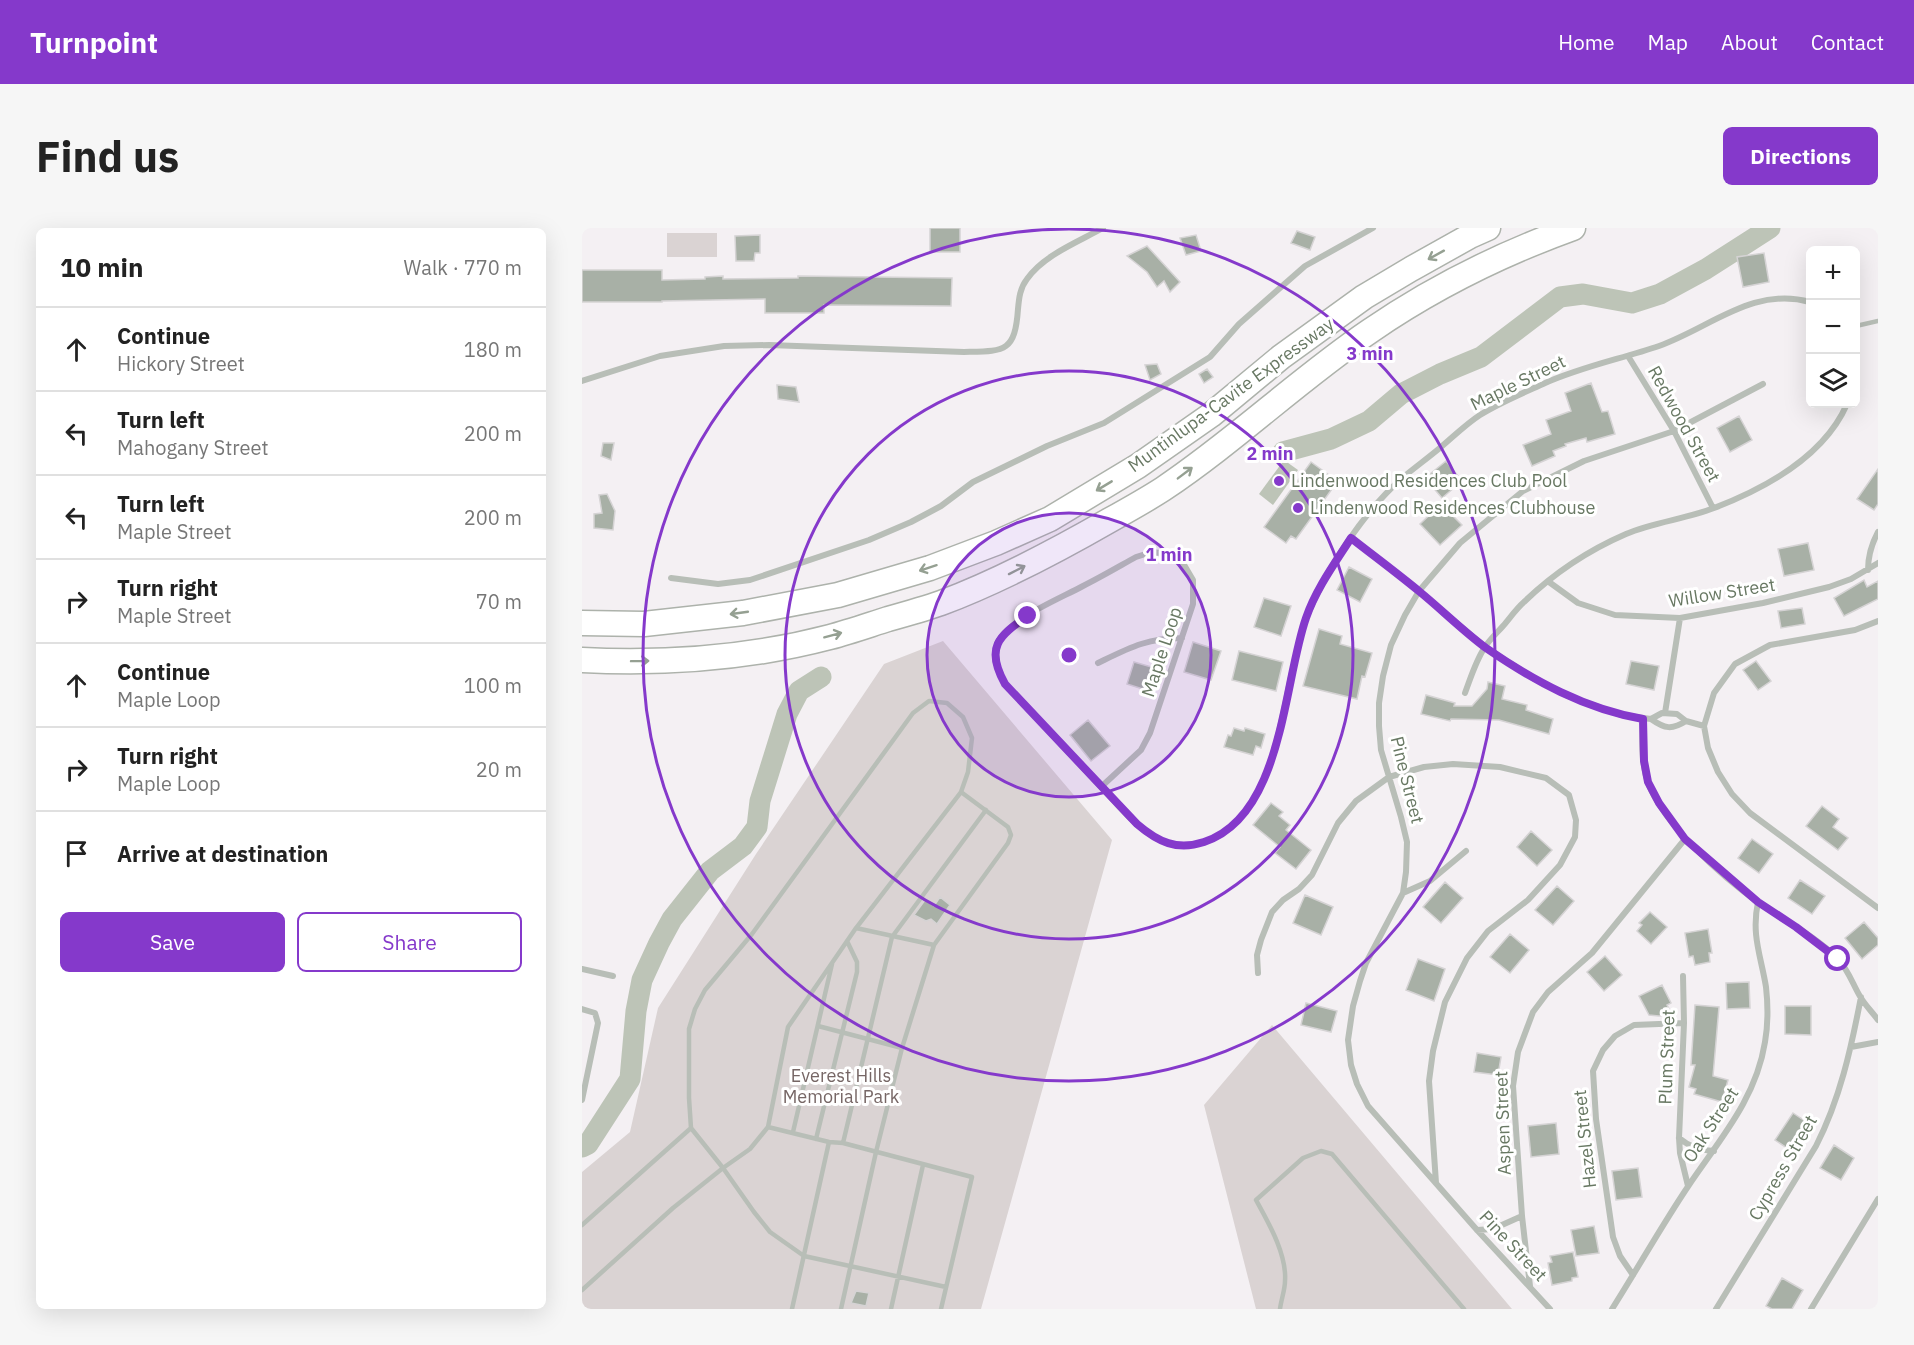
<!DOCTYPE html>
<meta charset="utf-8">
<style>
body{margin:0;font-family:"IBM Plex Sans",sans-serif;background:#f6f6f6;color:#222}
.controls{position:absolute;right:18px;top:18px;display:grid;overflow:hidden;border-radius:9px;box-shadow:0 6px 24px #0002}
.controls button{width:54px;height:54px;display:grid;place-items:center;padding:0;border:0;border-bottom:2px solid #e0e0e0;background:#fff;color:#222;font:30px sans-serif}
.stop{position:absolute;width:18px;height:18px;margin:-14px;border:4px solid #8539cb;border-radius:50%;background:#fff}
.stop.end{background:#8539cb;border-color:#fff;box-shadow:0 2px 6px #0008}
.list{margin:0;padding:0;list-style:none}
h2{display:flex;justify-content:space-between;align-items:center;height:78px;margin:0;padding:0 24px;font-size:26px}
h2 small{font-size:20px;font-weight:400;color:#767676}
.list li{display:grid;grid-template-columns:39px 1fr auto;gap:18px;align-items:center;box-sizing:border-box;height:84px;padding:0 24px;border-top:2px solid #e0e0e0}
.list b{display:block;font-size:22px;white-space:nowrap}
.list p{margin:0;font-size:20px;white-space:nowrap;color:#767676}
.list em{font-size:20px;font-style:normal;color:#767676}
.actions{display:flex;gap:12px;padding:18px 24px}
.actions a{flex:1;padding:14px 0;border:2px solid #8539cb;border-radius:9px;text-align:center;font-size:21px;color:#8539cb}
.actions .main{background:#8539cb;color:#fff}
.icon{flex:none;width:33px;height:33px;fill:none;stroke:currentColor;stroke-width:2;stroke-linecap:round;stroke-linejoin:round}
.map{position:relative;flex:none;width:1296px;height:1081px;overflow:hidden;border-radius:9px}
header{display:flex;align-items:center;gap:36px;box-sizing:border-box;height:84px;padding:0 30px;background:#8539cb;color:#fff}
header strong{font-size:28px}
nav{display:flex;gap:33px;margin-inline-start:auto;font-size:21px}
.intro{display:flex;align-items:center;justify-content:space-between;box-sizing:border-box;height:144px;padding:0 36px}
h1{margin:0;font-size:42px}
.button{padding:15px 27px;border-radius:9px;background:#8539cb;color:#fff;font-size:21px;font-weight:700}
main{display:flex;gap:36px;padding:0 36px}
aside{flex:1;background:#fff;border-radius:9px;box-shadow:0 6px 24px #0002}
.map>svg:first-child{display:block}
.green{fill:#dad3d3}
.water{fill:#bdc4b7}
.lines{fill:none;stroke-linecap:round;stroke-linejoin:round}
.river{stroke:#bdc4b7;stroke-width:21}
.building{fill:#a8b0a6;stroke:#d5d3d4;stroke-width:1.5}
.highway-casing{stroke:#adb2ab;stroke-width:27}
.lane{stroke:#b8beb7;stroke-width:4.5}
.street{stroke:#b8beb7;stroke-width:6}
.highway{stroke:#fff;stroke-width:24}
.oneway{stroke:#95a092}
.route{stroke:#8539cb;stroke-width:8}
.ring{fill:none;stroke:#8539cb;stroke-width:3}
.poi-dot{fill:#8539cb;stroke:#fff;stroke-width:2}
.labels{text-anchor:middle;stroke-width:6;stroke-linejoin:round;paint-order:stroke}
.street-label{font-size:18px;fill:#687863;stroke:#fff}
.poi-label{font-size:18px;fill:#687863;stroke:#fff;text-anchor:start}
.park-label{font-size:18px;fill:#766665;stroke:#fff}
.centre{fill:#8539cb;stroke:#fff;stroke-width:3}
.ring-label{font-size:18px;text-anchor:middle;font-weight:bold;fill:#8539cb;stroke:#fff;stroke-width:6;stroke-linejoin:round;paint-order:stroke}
</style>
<header>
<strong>Turnpoint</strong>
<nav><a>Home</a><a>Map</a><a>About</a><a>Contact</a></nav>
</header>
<div class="intro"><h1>Find us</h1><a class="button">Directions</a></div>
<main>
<aside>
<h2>10 min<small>Walk · 770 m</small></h2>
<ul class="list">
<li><svg class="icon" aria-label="ahead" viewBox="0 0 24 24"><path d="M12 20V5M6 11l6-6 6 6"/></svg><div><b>Continue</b><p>Hickory Street</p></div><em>180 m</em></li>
<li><svg class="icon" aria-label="left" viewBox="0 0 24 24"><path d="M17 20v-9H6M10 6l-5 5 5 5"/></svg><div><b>Turn left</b><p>Mahogany Street</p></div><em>200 m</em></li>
<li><svg class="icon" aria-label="left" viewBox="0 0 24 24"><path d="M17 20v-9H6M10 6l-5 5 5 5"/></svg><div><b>Turn left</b><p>Maple Street</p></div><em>200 m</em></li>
<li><svg class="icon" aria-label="right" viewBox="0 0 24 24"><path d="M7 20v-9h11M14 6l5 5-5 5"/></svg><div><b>Turn right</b><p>Maple Street</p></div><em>70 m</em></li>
<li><svg class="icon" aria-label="ahead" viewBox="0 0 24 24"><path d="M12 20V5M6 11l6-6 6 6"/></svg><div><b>Continue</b><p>Maple Loop</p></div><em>100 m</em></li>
<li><svg class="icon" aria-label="right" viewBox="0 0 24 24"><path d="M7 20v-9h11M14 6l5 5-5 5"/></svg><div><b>Turn right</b><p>Maple Loop</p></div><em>20 m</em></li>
<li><svg class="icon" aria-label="arrive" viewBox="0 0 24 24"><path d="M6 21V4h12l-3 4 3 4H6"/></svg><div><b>Arrive at destination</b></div></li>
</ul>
<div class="actions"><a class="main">Save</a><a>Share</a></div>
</aside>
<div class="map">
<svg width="1296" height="1081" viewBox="0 0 1296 1081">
<rect width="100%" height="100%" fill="#f4f0f3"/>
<path class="green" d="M85 5H135V29H85Z
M361 413 530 612 399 1081H0V944L48 904 76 780 174 626 302 436Z
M690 797 930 1081H674L622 877Z"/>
<path class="water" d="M702 232 716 242 691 277 677 266Z"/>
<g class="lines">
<path class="river" d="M701 224 749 211 787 193 819 166 858 146 899 129 978 69 1001 66 1050 75 1078 66 1124 41 1188 0
M0 919 6 916 48 851 54 783 60 752 77 715 90 691 128 643 161 618 175 599 178 573 205 486 217 463 239 449"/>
</g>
<path class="building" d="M348 0H378V24H348Z
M715 3 733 9 728 22 709 15Z
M178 7V25H173L172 33H154L153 8Z
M614 7 619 23 604 27 598 10Z
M565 18 598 54 588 64 582 53 575 59 565 44 545 28Z
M1182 25 1187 54 1161 59 1155 29Z
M0 42H80V52L123 51V49L141 48V51L216 50V48L370 50 369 78 242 77V85H183V71L80 73V74H0Z
M575 136 579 146 568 152 563 137Z
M625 141 631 149 622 155 617 146Z
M1009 155 1020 184 1026 183 1033 206 1005 214 1004 210 983 216 984 218 971 223 973 228 950 238 941 217 969 206 964 192 989 183 983 165Z
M195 157 214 159 217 174 196 171Z
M1157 188 1170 212 1148 224 1135 200Z
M21 215H32L29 232 19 228Z
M864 233 880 253 860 270 843 250Z
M729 234 751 250 745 258 750 261 714 311 709 308 704 315 682 299Z
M1296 241V276L1292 282 1275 271Z
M25 266 33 283 31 302 12 300V286L20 285 17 267Z
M859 276 880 297 858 317 838 296Z
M1226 315 1232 342 1202 348 1196 321Z
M767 339 790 351 778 374 755 362Z
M1282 352 1285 359 1296 353V371L1262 388 1252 370Z
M682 370 709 378 699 408 672 399Z
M1220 380 1223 396 1199 400 1196 383Z
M737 401 760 408 758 416 790 425 783 449 780 448 775 471 721 458Z
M611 414 639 423 629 452 602 444Z
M657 423 701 434 694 463 650 452Z
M1049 433 1077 438 1072 462 1044 456Z
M1174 433 1189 453 1176 462 1161 442Z
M552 434 573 440 567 463 545 456Z
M906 454 923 458 920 471 945 477 944 482 971 491 967 506 917 492 869 491 868 493 839 486 844 467 873 475 872 478H890L905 461Z
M506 492 528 518 509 533 488 507Z
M652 500 662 503 663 500 683 506 679 520 674 518 671 527 642 519 646 507 649 508Z
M689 575 701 584 697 588 708 597 704 602 729 622 714 641 693 625 698 619 671 597Z
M1240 578 1257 591 1251 599 1266 610 1256 622 1224 598Z
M949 603 970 622 955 638 935 619Z
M1170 611 1191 626 1177 645 1156 630Z
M1218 652 1243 668 1230 686 1206 670Z
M863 654 881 670 859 695 841 679Z
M975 658 992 673 971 697 953 682Z
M723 667 751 679 739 707 711 695Z
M358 669 368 677 355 696 349 691 344 693 332 687 343 672 352 678Z
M1068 684 1085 699 1069 716 1055 703 1060 697 1057 695Z
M1282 694 1296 710V717L1280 731 1263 710Z
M1126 701 1130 725H1127L1128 734 1113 737 1111 728 1107 729 1103 705Z
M928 706 947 722 928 745 908 729Z
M1023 728 1040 747 1022 763 1005 744Z
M836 731 863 741 852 773 824 762Z
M1167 754 1168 780 1145 781 1144 755Z
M1080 757 1089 775 1085 777 1090 786 1077 788 1067 787 1057 768Z
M724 775 755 783 749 804 719 797Z
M1113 777 1137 779 1131 848 1146 852 1140 874 1112 866 1114 861 1107 859 1113 837H1109Z
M1203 778H1229V807L1203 806Z
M895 825 919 829 916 847 892 844Z
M1211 885 1229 897 1211 924 1193 912Z
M974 895 977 926 949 929 946 898Z
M1252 917 1272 930 1259 952 1238 940Z
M1056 940 1060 969 1034 972 1030 943Z
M1012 998 1017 1025 994 1028 989 1002Z
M991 1024 996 1049 990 1050V1053L970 1057 966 1035 970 1034 968 1028Z
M1200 1050 1221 1062 1210 1081H1190L1184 1078Z
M274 1063 287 1065 284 1078 269 1075Z"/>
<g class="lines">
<g class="highway-casing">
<path id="highway" d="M0 395 62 396 161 385 256 367 348 340 414 315 468 291 556 238 629 187 699 129 782 69 829 41 888 8 906 0
M0 432C82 436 168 430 248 409 267 404 287 397 306 391 324 386 342 381 359 375 418 353 474 323 528 292 546 282 564 272 581 261 653 213 717 151 788 103 852 59 919 26 991 0"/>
</g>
<path class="lane" d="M1274 98 1296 93
M274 700 352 717
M236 798 320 820
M186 899 247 914 261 915 390 949 359 1081
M211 904 250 736
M234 911 275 744V734L265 713
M261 915 310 709 404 582
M0 997 109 900
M0 1062 91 980 141 940 168 921 186 899 206 799 274 700 379 564 386 544 390 510 381 489 365 475 347 473 331 485 170 706 123 762 113 781 107 801V870L109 900 141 940 172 984 188 1004 222 1028 364 1059
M210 1081 247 914
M259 1081 294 924 320 820 352 717 426 615 429 607 426 599 379 564
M309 1081 341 937
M698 1081C699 1072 703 1062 703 1053 705 1026 686 994 674 972L721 930 739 923 750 926 882 1081"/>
<path class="street" d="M1046 128 1092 203 1131 280
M0 153 78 128 142 118 187 117 382 124C422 123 433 125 436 81 437 70 438 60 445 51 462 27 496 14 521 0
M769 310 837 363 903 419 951 450 986 468 1039 487 1069 491 1080 485 1095 486 1104 493 1122 498
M570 324 586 326 601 335 611 352V376L568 505 559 522 519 559 423 456C415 442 409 427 417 412 430 390 479 370 501 358 519 349 536 339 554 329Z
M1286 342C1286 328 1289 317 1296 304
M89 350 136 356 168 352 287 312 329 294 359 278 391 254 465 218 522 195 628 129 657 96 723 38 791 0
M967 354 996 375 1033 387 1098 390 1181 375 1247 359 1269 351 1296 335
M1296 393 1273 402 1188 417 1153 436 1132 465 1122 498 1126 520 1136 544 1150 566 1168 585 1296 680
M516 435C547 420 565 410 600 410
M883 465C889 449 894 432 903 419 908 411 915 405 921 398 928 390 934 381 942 374 971 346 1007 322 1044 306 1072 294 1104 291 1132 280 1184 260 1242 229 1265 176
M1083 485 1098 390
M1061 491C1060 511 1059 535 1066 555 1083 598 1139 648 1177 675 1203 693 1233 708 1256 731 1267 743 1271 757 1279 770 1284 778 1291 785 1296 792
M1069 491C1083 501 1090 502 1104 493
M519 559C548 589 575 630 623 614 632 611 642 605 649 599 694 559 698 491 712 436 716 420 719 403 725 388 745 340 781 285 819 251 832 240 846 230 859 219 871 209 884 196 898 187 917 175 941 165 961 156 998 139 1039 131 1077 118 1128 100 1171 58 1228 74
M821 665 848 653 884 623
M0 741 31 748
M676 745 675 727 679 712 690 684 701 672 717 661 730 647 756 595 774 573 807 549 842 539 871 536 918 539 964 550 987 567 994 592 993 609 978 637 946 672 906 703 885 730 863 774 851 823 847 853 854 955
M1101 748 1102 795 1097 910 1098 925 1106 958
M0 781 13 785 16 795 0 872
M1269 819 1296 814
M1097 910C1108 919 1117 922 1132 923
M895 1002 911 1001 940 988
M1051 1047 1038 1028 1031 1009 1014 891 1011 843 1021 822 1033 808 1052 797 1102 795
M948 1058 940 988 931 858 936 824 951 784 966 764 1010 725 1103 611
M968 1081 895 1002 786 878 775 856 769 837 766 812 771 778 778 753 784 735 821 665 824 644 825 614 819 589 799 522 797 498V475L801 448 809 417 823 387 837 363 878 315 941 263 1002 233 1092 203 1181 156
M1030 1081C1056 1040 1080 997 1107 957 1138 911 1174 871 1183 814 1186 797 1186 777 1184 759 1179 728 1169 707 1176 674
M1134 1081 1234 918C1258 871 1269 821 1279 769
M1229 1081 1296 971"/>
<use href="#highway" class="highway"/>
</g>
<defs><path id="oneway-shaft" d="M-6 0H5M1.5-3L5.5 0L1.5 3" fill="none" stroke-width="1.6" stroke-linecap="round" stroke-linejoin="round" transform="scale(1.5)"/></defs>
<g class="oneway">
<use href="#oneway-shaft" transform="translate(854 27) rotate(151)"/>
<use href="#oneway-shaft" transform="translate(603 245) rotate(-37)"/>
<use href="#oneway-shaft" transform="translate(522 258) rotate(149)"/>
<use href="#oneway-shaft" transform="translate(346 340) rotate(162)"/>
<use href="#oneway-shaft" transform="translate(435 342) rotate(-27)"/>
<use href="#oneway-shaft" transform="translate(157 385) rotate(172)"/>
<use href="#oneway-shaft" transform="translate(251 407) rotate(-15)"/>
<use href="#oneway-shaft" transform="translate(58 433) rotate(-1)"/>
</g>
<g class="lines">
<path class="route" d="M446 388C416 408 403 420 423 456L555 596C576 614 595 623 622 614 701 588 701 456 724 390 734 361 753 335 769 310 792 328 815 345 838 364 860 382 881 403 904 420 952 453 1003 481 1061 491L1062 533 1066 554 1077 575 1103 611 1176 674 1214 699 1256 731"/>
</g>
<circle cx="487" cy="427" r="142" fill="#8539cb" fill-opacity=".12"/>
<g class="ring">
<circle cx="487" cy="427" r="142"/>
<circle cx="487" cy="427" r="284"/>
<circle cx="487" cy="427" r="426"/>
</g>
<g class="poi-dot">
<circle cx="697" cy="253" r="6"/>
<circle cx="716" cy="280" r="6"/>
</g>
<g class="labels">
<g class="street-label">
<text transform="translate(936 155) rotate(-26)" y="6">Maple Street</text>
<text transform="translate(649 167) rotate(-36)" y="6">Muntinlupa-Cavite Expressway</text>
<text transform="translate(1102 196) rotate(61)" y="6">Redwood Street</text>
<text transform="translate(1140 365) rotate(-9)" y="6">Willow Street</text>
<text transform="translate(580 424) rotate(-72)" y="6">Maple Loop</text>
<text transform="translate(825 552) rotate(76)" y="6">Pine Street</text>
<text transform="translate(1085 829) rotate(-88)" y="6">Plum Street</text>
<text transform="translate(921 895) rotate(-92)" y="6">Aspen Street</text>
<text transform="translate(1129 897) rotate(-57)" y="6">Oak Street</text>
<text transform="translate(1003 911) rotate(-96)" y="6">Hazel Street</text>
<text transform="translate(1201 940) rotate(-60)" y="6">Cypress Street</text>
<text transform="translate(931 1018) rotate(47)" y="6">Pine Street</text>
</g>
<g class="poi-label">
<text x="709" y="259">Lindenwood Residences Club Pool</text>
<text x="728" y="286">Lindenwood Residences Clubhouse</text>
</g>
<g class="park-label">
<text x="259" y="854">Everest Hills<tspan x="259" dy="21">Memorial Park</tspan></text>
</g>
</g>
<circle cx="487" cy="427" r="9" class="centre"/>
<g class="ring-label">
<text x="788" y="132">3 min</text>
<text x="688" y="232">2 min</text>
<text x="587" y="333">1 min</text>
</g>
</svg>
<div class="controls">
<button>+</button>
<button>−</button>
<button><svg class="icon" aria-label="layers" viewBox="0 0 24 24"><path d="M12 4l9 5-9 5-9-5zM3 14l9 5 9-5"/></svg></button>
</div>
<div class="stop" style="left:1256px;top:731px"></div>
<div class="stop end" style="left:446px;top:388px"></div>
</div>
</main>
